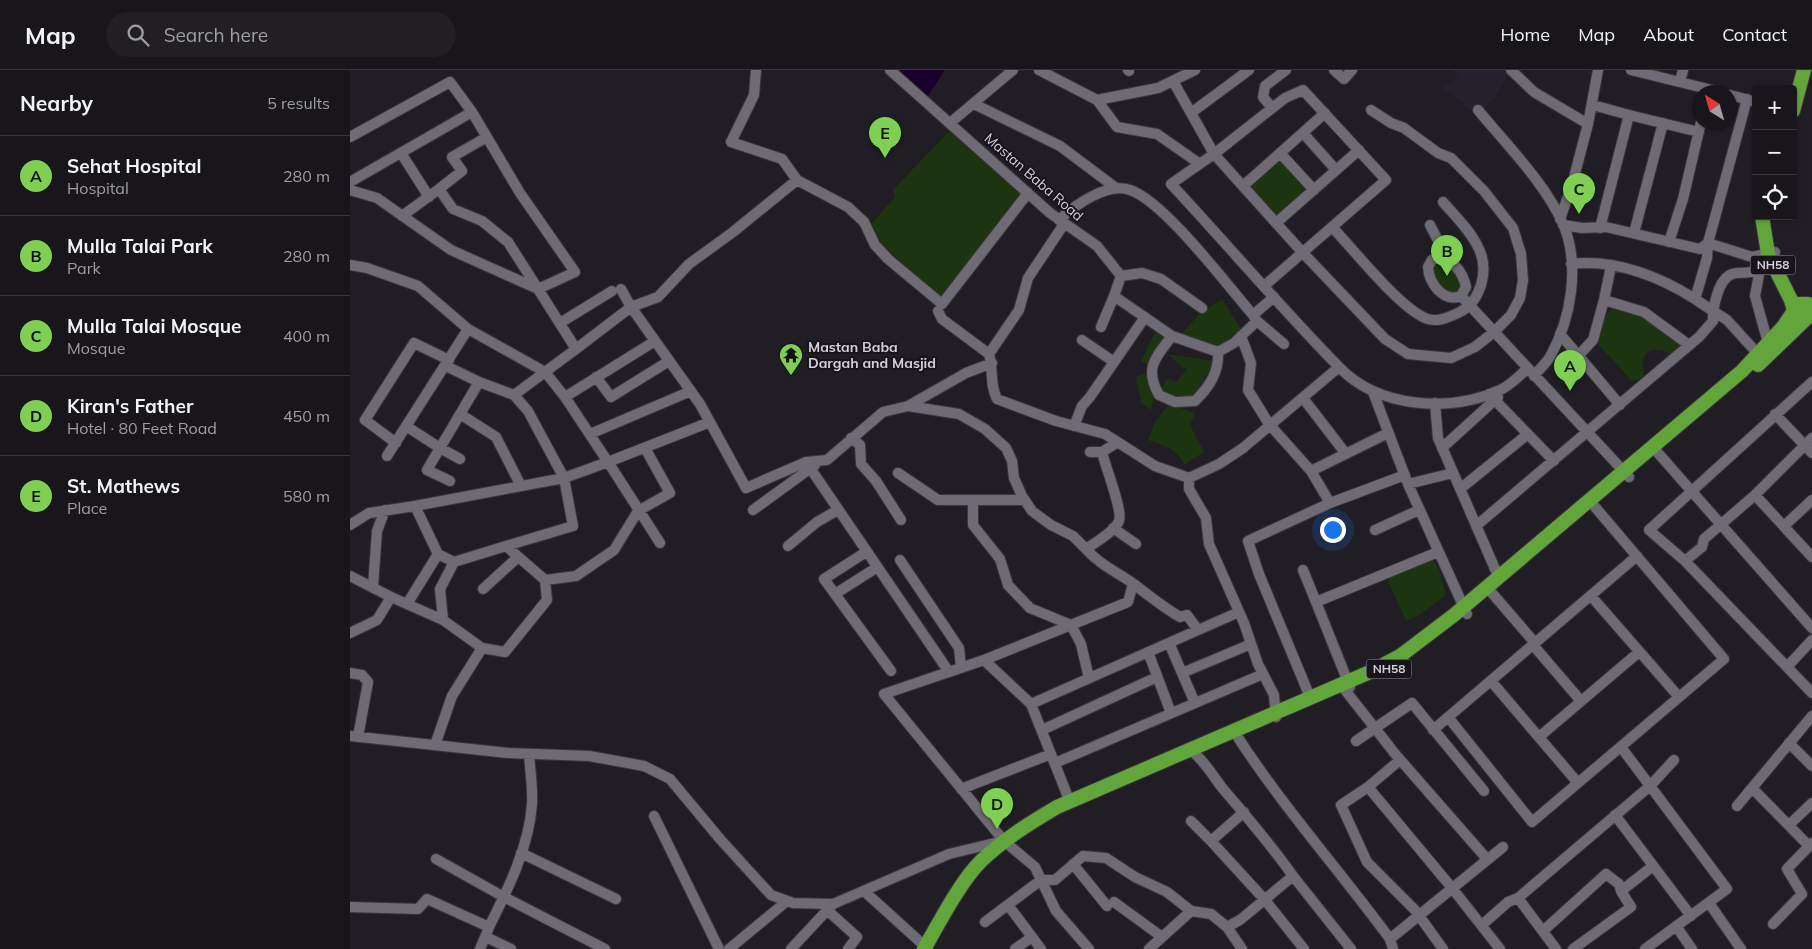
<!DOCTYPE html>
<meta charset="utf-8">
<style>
body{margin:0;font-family:Mulish,sans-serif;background:#211f24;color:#f1f3f6}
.controls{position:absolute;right:15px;top:15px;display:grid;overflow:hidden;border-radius:5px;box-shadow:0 1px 4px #0004}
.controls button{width:45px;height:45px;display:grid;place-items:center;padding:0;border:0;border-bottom:1px solid #36353a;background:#18161b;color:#f1f3f6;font:25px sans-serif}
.compass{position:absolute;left:1342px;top:15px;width:45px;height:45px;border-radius:50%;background:#18161b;box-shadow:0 1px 4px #0004;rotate:323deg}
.you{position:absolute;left:982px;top:459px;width:18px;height:18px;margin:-12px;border:4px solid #fff;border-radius:50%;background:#1a73e8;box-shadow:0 0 0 8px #1a73e833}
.badge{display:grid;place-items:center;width:32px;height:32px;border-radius:50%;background:#7fd052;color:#111;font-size:16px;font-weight:700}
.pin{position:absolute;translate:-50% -41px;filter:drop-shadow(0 1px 2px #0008)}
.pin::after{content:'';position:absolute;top:26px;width:18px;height:15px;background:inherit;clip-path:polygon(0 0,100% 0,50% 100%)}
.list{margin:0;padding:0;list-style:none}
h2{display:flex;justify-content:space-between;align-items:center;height:65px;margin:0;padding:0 20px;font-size:21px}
h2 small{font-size:16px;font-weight:400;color:#9f9fa3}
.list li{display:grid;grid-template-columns:32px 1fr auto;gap:15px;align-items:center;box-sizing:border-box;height:80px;padding:0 20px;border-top:1px solid #36353a}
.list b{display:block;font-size:19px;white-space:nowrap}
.list p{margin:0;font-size:16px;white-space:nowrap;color:#9f9fa3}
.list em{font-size:16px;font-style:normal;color:#9f9fa3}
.icon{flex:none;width:28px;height:28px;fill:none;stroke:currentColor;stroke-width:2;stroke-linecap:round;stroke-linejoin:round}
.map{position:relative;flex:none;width:1462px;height:879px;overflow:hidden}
header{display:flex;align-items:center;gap:30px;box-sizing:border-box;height:70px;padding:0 25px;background:#18161b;border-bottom:1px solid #36353a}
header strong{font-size:24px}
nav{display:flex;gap:28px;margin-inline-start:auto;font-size:18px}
.search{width:350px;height:45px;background:#211f24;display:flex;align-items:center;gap:12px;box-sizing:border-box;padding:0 18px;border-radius:28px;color:#9f9fa3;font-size:19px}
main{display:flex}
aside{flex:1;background:#18161b}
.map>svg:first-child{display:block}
.built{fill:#27212e}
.green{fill:#1c340f}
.water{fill:#18002a}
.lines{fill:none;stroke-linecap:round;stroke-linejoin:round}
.minor-casing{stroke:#3a373d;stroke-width:12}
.highway-casing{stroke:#3a373d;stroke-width:16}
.minor{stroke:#6f6b74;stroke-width:10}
.highway{stroke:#61a53b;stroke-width:14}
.labels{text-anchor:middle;stroke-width:4;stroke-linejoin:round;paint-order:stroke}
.shield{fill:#17141b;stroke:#9a989d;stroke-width:1}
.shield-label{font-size:12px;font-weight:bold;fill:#d2d0d5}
.street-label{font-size:14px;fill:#d2d0d5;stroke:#17141b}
.poi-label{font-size:14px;font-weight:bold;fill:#d2d0d5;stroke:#17141b;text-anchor:start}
</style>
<header>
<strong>Map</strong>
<div class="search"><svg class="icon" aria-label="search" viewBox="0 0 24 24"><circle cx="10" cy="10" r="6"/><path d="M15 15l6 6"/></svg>Search here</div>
<nav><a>Home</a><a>Map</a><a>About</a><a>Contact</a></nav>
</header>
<main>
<aside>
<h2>Nearby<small>5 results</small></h2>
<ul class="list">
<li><span class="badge">A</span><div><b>Sehat Hospital</b><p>Hospital</p></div><em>280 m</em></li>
<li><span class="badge">B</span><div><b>Mulla Talai Park</b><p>Park</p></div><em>280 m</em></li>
<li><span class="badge">C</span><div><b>Mulla Talai Mosque</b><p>Mosque</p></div><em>400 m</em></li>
<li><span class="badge">D</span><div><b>Kiran's Father</b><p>Hotel · 80 Feet Road</p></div><em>450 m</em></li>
<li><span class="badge">E</span><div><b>St. Mathews</b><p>Place</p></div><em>580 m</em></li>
</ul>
</aside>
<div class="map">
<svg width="1462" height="879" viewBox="0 0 1462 879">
<rect width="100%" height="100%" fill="#201d24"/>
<path class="built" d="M1103 0H1153L1158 5 1145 27 1126 44 1094 18 1108 6Z"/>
<path class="green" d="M600 60 670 124 592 227 534 177 521 154 545 127 543 120Z
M932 87 961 120 927 147 902 119V116Z
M1089 192 1108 202 1114 219 1105 226C1091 218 1086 213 1082 197Z
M872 229 891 259 869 276 832 264 849 244Z
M1263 237 1290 241 1328 272 1330 276 1322 286C1313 277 1294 277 1293 292 1292 298 1294 303 1293 309L1282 311 1248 274 1253 250Z
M806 260 817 267 800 297 791 291Z
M816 284 865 291 844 326 834 328 808 323 818 308 826 312 837 300Z
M798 302 804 326 801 340 791 333 786 307Z
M819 334 845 343 840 355 854 382 834 395C829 379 813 375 798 370L805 352Z
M1082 489 1089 499 1096 525 1071 544 1056 551 1038 511 1042 506Z"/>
<path class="water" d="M539 0H594V1L575 31Z"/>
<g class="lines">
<g class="minor-casing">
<path id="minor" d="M406 0 404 25 381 72 432 89 447 110
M540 0 700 143 747 176 771 206 764 226 822 266 868 282 884 273 907 251 903 245 924 227
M689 0 747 30 808 18 845 0
M778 0 779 1
M984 0 994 9 1002 0
M1161 0 1184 22 1238 54 1248 0
M1281 0 1370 22
M823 11 864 84 953 183 1035 269 1058 284 1101 288 1125 277 1144 262 1161 245 1170 228 1173 210 1171 184 1163 158 1134 121 1101 88 1088 83 1054 58 1041 53 1021 40
M1330 12 1333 0
M1380 25 1406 32
M747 30 767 57 807 64 850 94
M624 34 710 76 766 118
M1243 35 1279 45 1250 158
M922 38 913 27 915 16 936 0
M1128 40C1156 74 1197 115 1214 156 1230 197 1221 248 1201 285 1197 293 1189 299 1184 306
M841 43 899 0
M1279 45 1349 62
M600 53 663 0
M953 63 986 100
M0 67 100 12 122 42
M51 83 79 127
M930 83 964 120
M0 112 122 42 170 123 225 202 188 219 158 172 132 151 103 139 89 119 52 146
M893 116 975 43
M89 119 112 101 102 87 137 67
M0 120 27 128 101 180 188 219 226 279 281 237 350 334 396 418 456 392 477 390 533 342 558 336 609 344 635 359 656 378 662 391 664 408 672 426 682 441 701 455 723 466 736 479
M1210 149 1222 115 1238 54
M709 150C725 135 757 112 780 120 814 131 877 215 903 245
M926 153 1009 80
M714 154 678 208 669 240 639 284C644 301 639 313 647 329L706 351 755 364 805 396 839 408 869 394 893 378 989 297
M1080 155 1098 190
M1213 155 1232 158 1256 157 1350 179 1358 173 1402 187 1425 182
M982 157C1004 180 1048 236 1075 248 1086 253 1097 248 1108 243 1131 232 1140 200 1128 177 1120 160 1105 146 1093 132
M1284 163 1313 53
M1319 172 1333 129 1351 52
M1090 187C1104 192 1113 202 1116 217L1111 226C1093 233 1079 213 1078 197L1082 190Z
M1221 194C1265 189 1308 206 1345 229
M0 195 17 198 68 216 118 259
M1410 199 1405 226 1418 273
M771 206 792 203 811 209 852 238
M914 216 1036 110 953 20 935 28 864 84 821 114C877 174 931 238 989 297 1028 338 1100 343 1150 320 1160 316 1169 306 1177 299
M271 219 281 237 308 227 339 194 383 162 447 110 498 137 514 152 525 175 538 189 592 234 678 123
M1111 226 1279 407
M1254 230 1294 242 1339 275
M588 241 592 249 639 284
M907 251 934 274
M210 253 262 221
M751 257 764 226
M1210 264 1270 335
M822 266C805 288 794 298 809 325L825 332 845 331C859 317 869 303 868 282
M891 266 901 293 898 320 919 354 961 401 1038 363
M732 270 764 292
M1408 284 1377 250 1363 241C1366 228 1370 204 1387 203 1397 202 1400 204 1410 199L1413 189 1418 184
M1228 286 1243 270 1254 230 1261 196
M96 296 129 312 164 325
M246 307 261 327 319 291
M1462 312 1299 460 1335 491 1462 623
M1023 322 1058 414 1117 544
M1139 324 1204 391
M215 327 305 271
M953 328 996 384
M1085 333 1088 368 1149 508
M558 336 616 303 642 293
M110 344 146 367 171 416
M1425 344 1462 383
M56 356 90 378 129 312
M724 356 732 336 740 327 795 247
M240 364 341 321
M501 368 510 375 511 394 526 411 551 450
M46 373 15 350 64 273 99 290
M1092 378 1148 327
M740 382H752L768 372
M752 382C755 396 773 440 769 451 764 462 746 472 736 479 750 495 767 502 784 514 799 526 813 537 830 547L837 545 848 560 889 542
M1308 383 1462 558
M37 386 118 259 195 302 215 327 258 392 214 408 178 341 164 325 226 279
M456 392 599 602
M961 401 980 433 1055 405
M548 403 588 430H675
M839 408V419L856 448 859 474 894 553 908 594 924 625 926 647
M100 411 77 400 90 378 110 389
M1058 414 1103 403
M1110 419 1178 364
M1405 425 1462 487
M623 430V455L650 489 658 515 680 538 721 555 731 574 739 608
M403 440 465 395
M0 455 19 443 65 436
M1126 456 1349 267 1363 251V241L1345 229 1357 188 1358 173 1397 29
M1434 456 1462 430
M763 458 786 474
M1025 460 1069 440
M310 473 258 392 360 352
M438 476 467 452 488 440
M516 482 474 509 541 601
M550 490 609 578 611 598
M1335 491 1352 477 1354 469 1405 425 1462 368
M104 492 156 476 195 510 197 530 155 582 132 578
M953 500 966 532 1088 482
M0 506 41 527 27 550 0 563
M195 510 226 506 264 480 288 441 320 423 295 378
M23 517 27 461 35 440
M133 519 168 487
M1142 523 1185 573
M485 524 526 498
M1241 526 1329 627
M41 527 93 550
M966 532 1000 617
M57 534 88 484
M819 573 845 633
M1183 575 1231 631
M798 582 821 643
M634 590 534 624 654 771 685 797 706 841 739 879
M1437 597 1462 570
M0 603 12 605 18 612 8 667
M832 603 901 574
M1141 611 1228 713
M995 620 1046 685 1137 789
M960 627 909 504 898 471 980 433
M681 634 848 560
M1098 647 1182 752 1374 589 1245 437
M692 660 807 607
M1083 660 1287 486
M0 666 158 683 239 686 294 696 320 709 370 769 421 825 443 833 483 834 599 784 653 771
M887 666C933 737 990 801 1040 869L1043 879
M1189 667 1289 582
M1006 671 1062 633 1134 721
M1439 673 1462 696
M85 675 102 626 132 578 93 550 90 519 104 492 88 484 65 436 214 408 223 456 156 476
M1271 677 1377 819 1295 879
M845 684C857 694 864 708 874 720 898 748 922 776 943 806L890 850 877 857 892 879
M1050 690 1018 717 1102 818 1150 879
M705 693 913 604
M1018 717 991 735 1017 792 1065 840 1093 879
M1402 718 1459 776
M611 719 701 684
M720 732 681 634 634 590 778 532 783 514
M1387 736 1462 646
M894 742 861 771 915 830 954 879
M1265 745 1341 846
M304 746 369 879
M841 751 861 771
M1439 755 1462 733
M171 783 266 829
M86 789 154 827 255 879
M723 794 757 836
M943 806 1001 879
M514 821 578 879
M764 832 812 867
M1359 833 1391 879
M658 835 691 879
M0 837 68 839 77 829 139 857C158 819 179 777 182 734 183 718 180 700 179 684
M477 840 507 867 498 879
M635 852 691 810H705L733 786 756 788 785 807 817 822 841 841 861 844 877 857
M1423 854 1452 824 1437 799 1462 773
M1132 855 1158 832 1168 828
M1326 856 1342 879
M1193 861 1256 804 1269 814 1271 821
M136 867 161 879
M1040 869 1153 777
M130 879 138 860
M379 879 437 831
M441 879 483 834
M665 879 682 867
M799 879 841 841
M1206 879 1168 828 1300 716 1324 690
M1223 879 1281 837 1271 821 1303 796"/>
</g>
<g class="highway-casing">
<path id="highway" d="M1443 41 1454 0
M1408 295 1459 246 1461 242 1458 234H1448L1444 241 1451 249 1459 246
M574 879C589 853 610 812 631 791 654 769 680 753 707 737L1020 602 1050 586 1104 545 1392 301 1433 257 1444 241 1441 230 1418 184 1412 146"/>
</g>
<use href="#minor" class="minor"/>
<use href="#highway" class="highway"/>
</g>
<defs>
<g id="temple-pin" transform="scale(1.25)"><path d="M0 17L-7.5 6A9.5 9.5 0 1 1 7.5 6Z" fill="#7fd052" stroke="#17141b"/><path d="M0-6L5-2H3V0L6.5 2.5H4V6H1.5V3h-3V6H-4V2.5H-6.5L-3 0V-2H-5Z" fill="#111"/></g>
</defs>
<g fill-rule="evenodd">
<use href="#temple-pin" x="441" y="285"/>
</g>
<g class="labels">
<g class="shield">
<rect x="1400.5" y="185.5" width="45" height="19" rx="4"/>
<rect x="1016.5" y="589.5" width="45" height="19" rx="4"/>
</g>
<g class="shield-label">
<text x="1423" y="199">NH58</text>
<text x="1039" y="603">NH58</text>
</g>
<g class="street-label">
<text transform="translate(684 107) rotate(41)" y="5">Mastan Baba Road</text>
</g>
<g class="poi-label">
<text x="458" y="282">Mastan Baba<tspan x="458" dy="16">Dargah and Masjid</tspan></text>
</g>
</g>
</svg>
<div class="controls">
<button>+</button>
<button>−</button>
<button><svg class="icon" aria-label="locate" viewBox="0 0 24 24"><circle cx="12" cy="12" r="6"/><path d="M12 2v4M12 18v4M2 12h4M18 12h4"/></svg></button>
</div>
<svg class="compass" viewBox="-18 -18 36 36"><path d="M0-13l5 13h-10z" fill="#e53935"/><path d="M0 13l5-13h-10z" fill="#9f9fa3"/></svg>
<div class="you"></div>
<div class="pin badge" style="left:1220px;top:321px">A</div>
<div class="pin badge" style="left:1097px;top:206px">B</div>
<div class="pin badge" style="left:1229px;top:144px">C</div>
<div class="pin badge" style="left:647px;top:759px">D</div>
<div class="pin badge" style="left:535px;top:88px">E</div>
</div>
</main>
